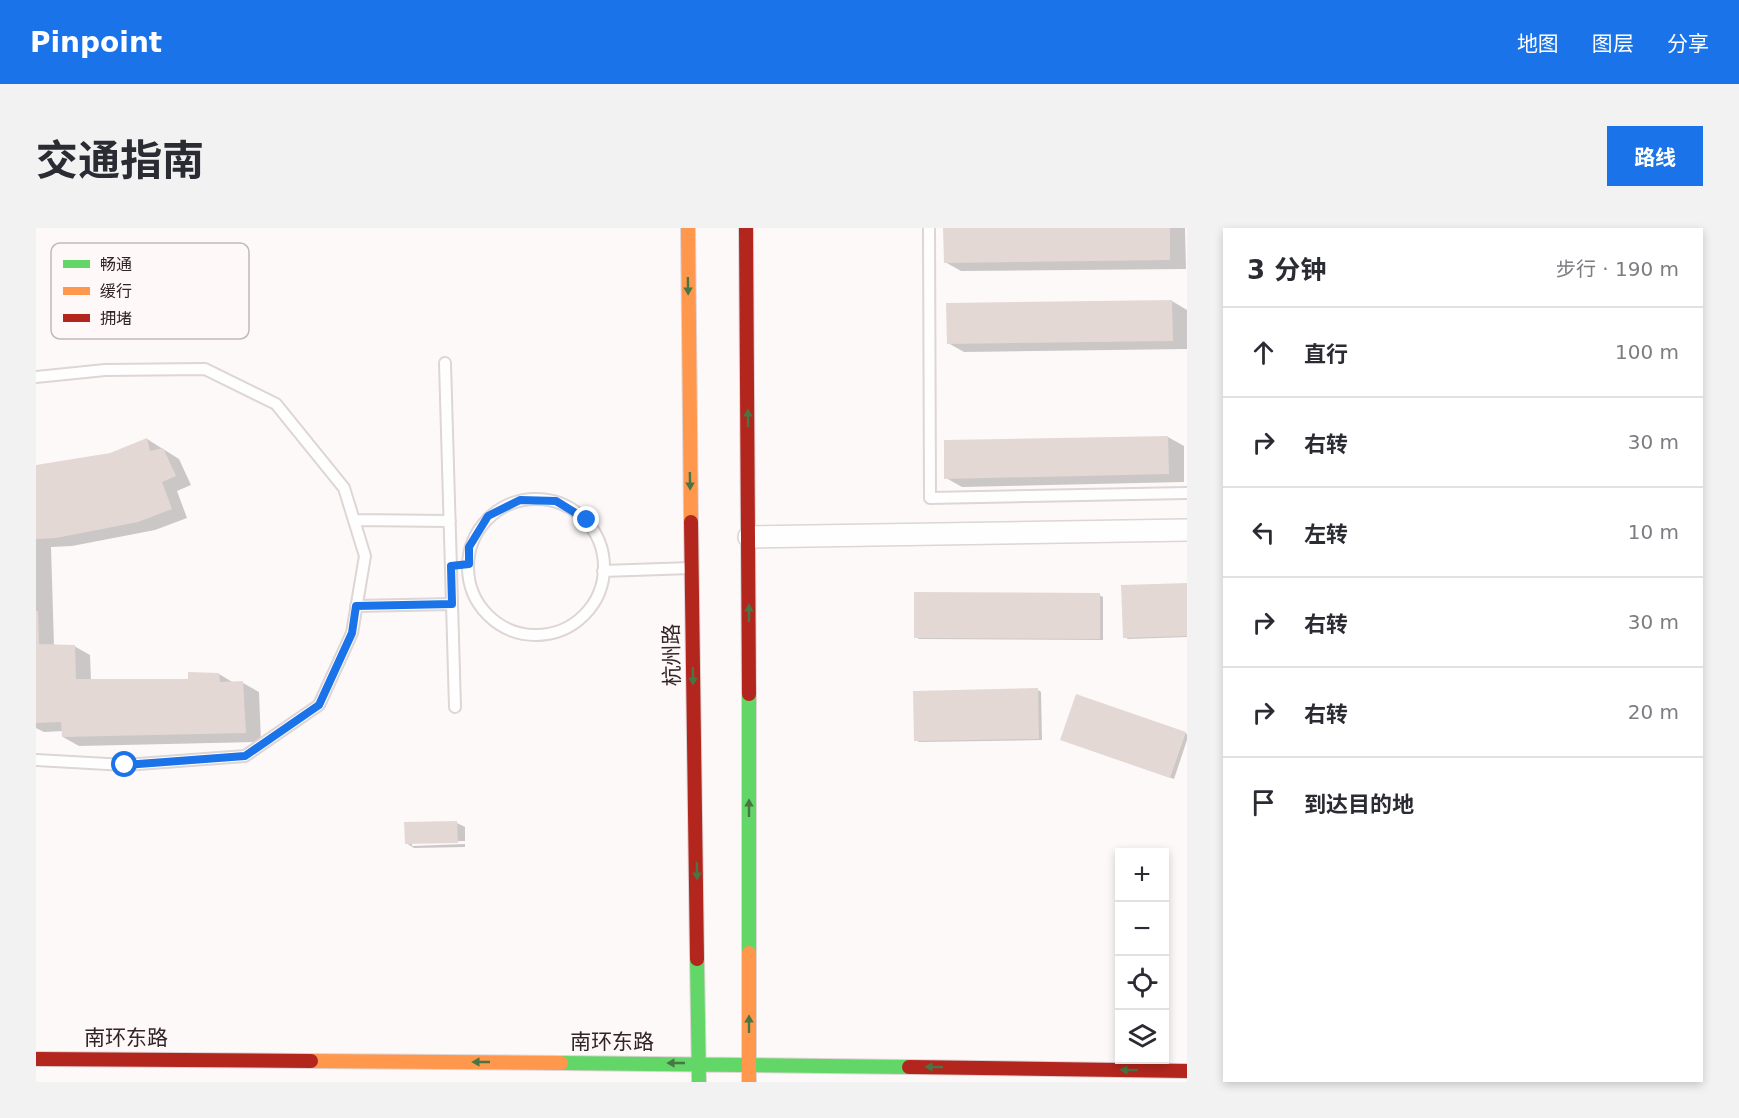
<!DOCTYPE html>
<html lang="zh">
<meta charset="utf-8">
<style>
body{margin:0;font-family:"DejaVu Sans","Noto Sans SC",sans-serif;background:#f2f2f3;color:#2b2b33}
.controls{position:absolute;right:18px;bottom:18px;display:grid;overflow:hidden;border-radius:0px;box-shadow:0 3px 9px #0003}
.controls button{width:54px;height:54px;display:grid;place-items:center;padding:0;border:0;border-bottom:2px solid #e1e1e2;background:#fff;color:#2b2b33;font:30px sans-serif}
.stop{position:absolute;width:18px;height:18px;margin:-14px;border:4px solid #1a73e8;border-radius:50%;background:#fff}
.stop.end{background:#1a73e8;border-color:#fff;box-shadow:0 2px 6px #0008}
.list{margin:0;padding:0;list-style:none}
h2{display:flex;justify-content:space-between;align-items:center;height:78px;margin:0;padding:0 24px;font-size:26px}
h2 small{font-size:20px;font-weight:400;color:#7c7c81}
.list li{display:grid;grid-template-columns:39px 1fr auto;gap:18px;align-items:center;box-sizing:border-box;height:90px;padding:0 24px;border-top:2px solid #e1e1e2}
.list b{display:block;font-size:22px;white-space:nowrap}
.list em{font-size:20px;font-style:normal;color:#7c7c81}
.icon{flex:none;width:33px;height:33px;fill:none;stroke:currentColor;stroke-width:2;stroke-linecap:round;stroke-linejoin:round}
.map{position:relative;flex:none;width:1151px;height:854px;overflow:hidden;border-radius:0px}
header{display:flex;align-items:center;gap:36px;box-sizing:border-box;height:84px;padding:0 30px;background:#1a73e8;color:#fff}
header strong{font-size:28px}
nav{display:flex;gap:33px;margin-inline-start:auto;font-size:21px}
.intro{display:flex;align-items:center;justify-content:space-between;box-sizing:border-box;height:144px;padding:0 36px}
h1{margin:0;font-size:42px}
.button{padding:15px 27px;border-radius:0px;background:#1a73e8;color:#fff;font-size:21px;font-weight:700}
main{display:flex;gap:36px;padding:0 36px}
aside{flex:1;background:#fff;border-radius:0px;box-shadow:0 3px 9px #0003}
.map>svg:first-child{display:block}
.shadow{fill:#0003}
.building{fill:#e4d8d4}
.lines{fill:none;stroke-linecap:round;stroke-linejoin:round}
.lane-casing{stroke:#ded5d5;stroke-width:14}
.street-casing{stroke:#ded5d5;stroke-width:24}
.fast-casing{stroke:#ded5d5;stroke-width:16}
.slow-casing{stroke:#ded5d5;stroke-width:16}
.jam-casing{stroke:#ded5d5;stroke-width:16}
.lane{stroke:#fffefe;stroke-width:10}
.street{stroke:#fffefe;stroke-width:21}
.fast{stroke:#63d668;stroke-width:14}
.slow{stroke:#ff974d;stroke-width:14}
.jam{stroke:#b3261e;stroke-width:14}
.oneway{fill:#487544}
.route{stroke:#1a73e8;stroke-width:8}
.labels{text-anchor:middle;stroke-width:4.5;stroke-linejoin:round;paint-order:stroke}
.street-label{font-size:21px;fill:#322526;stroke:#fff8f8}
.key{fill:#fff8f8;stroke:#c2b9b9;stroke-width:1.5}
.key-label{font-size:16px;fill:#322526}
</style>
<header>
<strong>Pinpoint</strong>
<nav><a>地图</a><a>图层</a><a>分享</a></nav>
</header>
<div class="intro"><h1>交通指南</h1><a class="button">路线</a></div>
<main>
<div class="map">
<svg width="1151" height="854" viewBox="0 0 1151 854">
<rect width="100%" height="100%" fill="#fef9f9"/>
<path class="shadow" d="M909 0H1149L1150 41 925 43 909 34Z
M1136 73 1151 82V121L928 124 912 115Z
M1132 209 1148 218V254L926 259 910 250Z
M111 211 143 231 155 257 141 263 151 290 119 302 36 318 15 319 18 418H38L54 427 55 453H153L183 446 198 455H207L223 464 225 514 43 518 27 509V503L8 504 0 500V238L74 227Z
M1151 356V409L1092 411 1089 409Z
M1063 367 1067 369V412L883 411 880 409Z
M1002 462 1005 464 1006 512 883 514 880 512Z
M1149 505 1151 506V512L1138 551 1029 513Z
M421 595 429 599V613L376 614V618L429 616V619L378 620 370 615Z"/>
<path class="building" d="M907 0H1134V32L908 35Z
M1136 72 1137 113 911 116 910 75Z
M1132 208 1133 246 908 251V212Z
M111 210 114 223 127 220 140 248 126 254 136 281 102 294 20 310 0 311V237L74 225Z
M1151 355V408L1087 410 1085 357Z
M878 364 1064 365V411L878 410Z
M0 383H2L3 416 39 417 40 451H152V444L183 445 184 454 207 453 210 505 26 509 25 494 0 495Z
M1002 460 1003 511 878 513 877 463Z
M1040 466 1150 504 1134 550 1024 512Z
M421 593 422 615 369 616 368 594Z"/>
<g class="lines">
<g class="lane-casing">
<path id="lane" d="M893 0 894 270 1151 265
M409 135 419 479
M0 149 69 142 169 141 240 176 308 260 329 328 316 405 283 477 209 528 89 537 0 532
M432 339a68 68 0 1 1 136 0a68 68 0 1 1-136 0Z
M318 292 414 293
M567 343 655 340
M320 378 416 376"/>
</g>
<g class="street-casing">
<path id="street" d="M713 309 1151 302"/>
</g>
<g class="fast-casing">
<path id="fast" d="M713 466V725
M661 731 663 854
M525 835 873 839"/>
</g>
<g class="slow-casing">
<path id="slow" d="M652 0 655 294
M713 725V854
M275 833 525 835"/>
</g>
<g class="jam-casing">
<path id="jam" d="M710 0 713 466
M655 294 661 731
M0 831 275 833
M873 839 1151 843"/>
</g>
<use href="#lane" class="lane"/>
<use href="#street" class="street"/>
<use href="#fast" class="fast"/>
<use href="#slow" class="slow"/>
<use href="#jam" class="jam"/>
</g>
<defs><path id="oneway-solid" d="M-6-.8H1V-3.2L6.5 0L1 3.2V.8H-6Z" transform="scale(1.5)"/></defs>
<g class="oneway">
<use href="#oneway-solid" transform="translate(652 58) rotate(89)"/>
<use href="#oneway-solid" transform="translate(712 190) rotate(-91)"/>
<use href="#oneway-solid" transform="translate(654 253) rotate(89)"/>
<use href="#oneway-solid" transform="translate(713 385) rotate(-90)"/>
<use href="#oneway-solid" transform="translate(657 448) rotate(89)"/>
<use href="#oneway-solid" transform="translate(713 580) rotate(-90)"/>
<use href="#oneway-solid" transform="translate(661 643) rotate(89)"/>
<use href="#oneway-solid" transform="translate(713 796) rotate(-90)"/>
<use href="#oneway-solid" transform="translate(445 834) rotate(-180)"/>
<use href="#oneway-solid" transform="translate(640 835) rotate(-180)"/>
<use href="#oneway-solid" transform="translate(898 839) rotate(-179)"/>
<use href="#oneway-solid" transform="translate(1093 842) rotate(-179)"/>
</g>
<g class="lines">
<path class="route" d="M89 537 209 528 283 477 316 405 320 378 416 376 415 338 433 336V319L452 288 484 272 520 273 551 292"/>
</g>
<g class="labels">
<g class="street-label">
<text transform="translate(636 427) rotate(-91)" y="7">杭州路</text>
<text x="90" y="817">南环东路</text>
<text x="576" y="821">南环东路</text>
</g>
</g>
<rect x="15" y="15" width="198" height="96" rx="9" class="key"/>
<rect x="27" y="32" width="27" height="8" fill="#63d668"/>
<rect x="27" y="59" width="27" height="8" fill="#ff974d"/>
<rect x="27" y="86" width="27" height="8" fill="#b3261e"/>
<g class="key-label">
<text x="64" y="42">畅通</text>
<text x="64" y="69">缓行</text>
<text x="64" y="96">拥堵</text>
</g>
</svg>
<div class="controls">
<button>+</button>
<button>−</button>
<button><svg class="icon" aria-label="locate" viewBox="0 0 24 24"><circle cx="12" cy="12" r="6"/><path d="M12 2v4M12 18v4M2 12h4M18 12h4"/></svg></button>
<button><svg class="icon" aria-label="layers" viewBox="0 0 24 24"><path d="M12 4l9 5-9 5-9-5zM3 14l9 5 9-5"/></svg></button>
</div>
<div class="stop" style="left:89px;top:537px"></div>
<div class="stop end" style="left:551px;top:292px"></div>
</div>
<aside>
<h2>3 分钟<small>步行 · 190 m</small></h2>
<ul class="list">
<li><svg class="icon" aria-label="ahead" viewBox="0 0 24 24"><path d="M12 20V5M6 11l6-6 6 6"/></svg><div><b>直行</b></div><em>100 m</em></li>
<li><svg class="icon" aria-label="right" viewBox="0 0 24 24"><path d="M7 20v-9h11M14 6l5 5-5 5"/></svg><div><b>右转</b></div><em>30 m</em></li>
<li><svg class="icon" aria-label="left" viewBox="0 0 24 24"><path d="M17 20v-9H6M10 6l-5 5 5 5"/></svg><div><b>左转</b></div><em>10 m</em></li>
<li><svg class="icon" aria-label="right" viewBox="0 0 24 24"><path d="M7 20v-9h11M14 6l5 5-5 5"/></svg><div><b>右转</b></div><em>30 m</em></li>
<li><svg class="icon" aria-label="right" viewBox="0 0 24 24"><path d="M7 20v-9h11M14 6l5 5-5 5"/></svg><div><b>右转</b></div><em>20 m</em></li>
<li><svg class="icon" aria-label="arrive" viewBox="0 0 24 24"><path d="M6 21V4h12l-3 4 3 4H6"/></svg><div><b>到达目的地</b></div></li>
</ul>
</aside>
</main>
